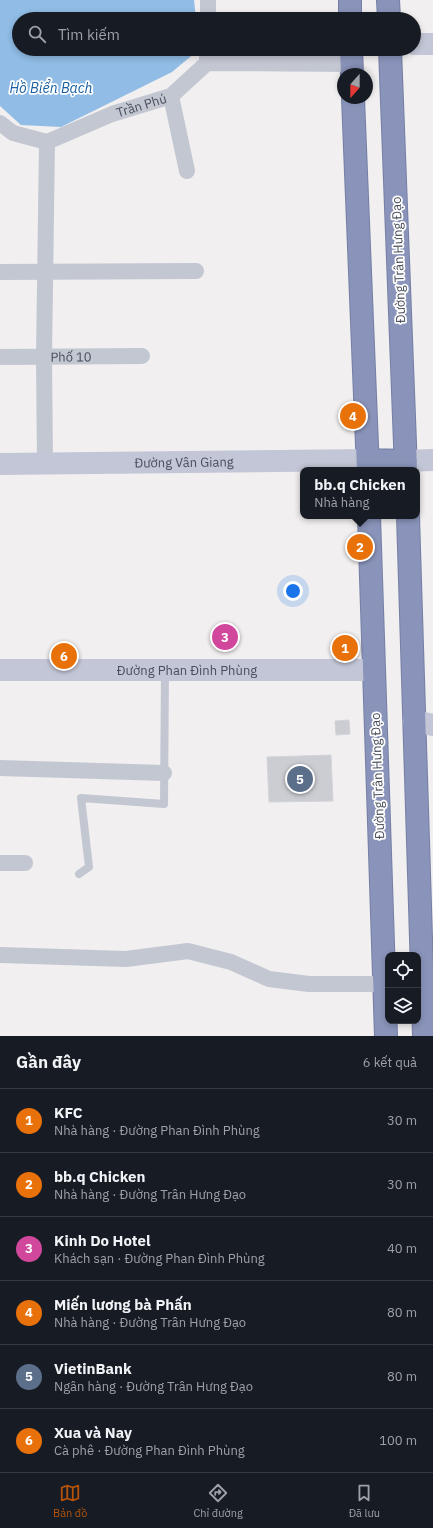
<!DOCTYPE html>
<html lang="vi">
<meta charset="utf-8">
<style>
body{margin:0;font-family:"IBM Plex Sans",sans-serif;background:#242831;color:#f1f3f6}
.controls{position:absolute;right:12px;bottom:12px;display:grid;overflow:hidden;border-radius:8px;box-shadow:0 2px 6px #0003}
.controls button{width:36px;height:36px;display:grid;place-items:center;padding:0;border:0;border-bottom:1px solid #363941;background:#171b24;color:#f1f3f6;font:20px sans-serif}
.compass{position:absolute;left:337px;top:68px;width:36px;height:36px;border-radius:50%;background:#171b24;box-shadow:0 2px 6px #0003;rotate:201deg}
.you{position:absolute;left:293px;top:591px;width:14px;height:14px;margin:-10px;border:3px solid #fff;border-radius:50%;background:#1a73e8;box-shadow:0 0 0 6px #1a73e833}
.badge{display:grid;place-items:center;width:26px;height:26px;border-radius:50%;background:#b45309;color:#fff;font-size:13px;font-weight:700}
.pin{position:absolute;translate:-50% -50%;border:2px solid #fff;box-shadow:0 1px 4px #0006}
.popup{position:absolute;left:300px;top:467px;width:120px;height:52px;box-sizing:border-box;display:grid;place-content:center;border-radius:8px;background:#171b24;filter:drop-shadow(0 1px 3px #0005);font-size:13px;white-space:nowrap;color:#9ea1a6}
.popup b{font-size:15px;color:#f1f3f6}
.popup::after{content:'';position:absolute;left:50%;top:100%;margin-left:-8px;border:8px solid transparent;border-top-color:#171b24}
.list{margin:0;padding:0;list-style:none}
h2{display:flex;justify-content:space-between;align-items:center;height:52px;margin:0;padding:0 16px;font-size:17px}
h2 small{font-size:13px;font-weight:400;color:#9ea1a6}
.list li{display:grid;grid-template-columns:26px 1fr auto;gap:12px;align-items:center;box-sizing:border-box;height:64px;padding:0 16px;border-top:1px solid #363941}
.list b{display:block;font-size:15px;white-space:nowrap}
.list p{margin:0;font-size:13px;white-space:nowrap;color:#9ea1a6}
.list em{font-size:13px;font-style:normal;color:#9ea1a6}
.icon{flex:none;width:22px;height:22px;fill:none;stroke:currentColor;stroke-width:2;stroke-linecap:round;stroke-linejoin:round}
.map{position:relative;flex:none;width:433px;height:1036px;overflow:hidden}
.search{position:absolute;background:#171b24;box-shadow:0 2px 6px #0003;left:12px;right:12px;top:12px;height:44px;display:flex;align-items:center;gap:10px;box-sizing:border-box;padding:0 14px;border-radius:22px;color:#9ea1a6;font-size:15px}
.sheet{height:436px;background:#171b24}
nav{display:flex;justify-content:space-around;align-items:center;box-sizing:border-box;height:56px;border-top:1px solid #363941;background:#171b24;font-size:11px;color:#9ea1a6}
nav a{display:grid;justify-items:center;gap:2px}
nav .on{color:#b45309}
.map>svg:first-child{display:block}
.water{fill:#90bce5}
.building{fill:#cccdd3;stroke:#d3d3da}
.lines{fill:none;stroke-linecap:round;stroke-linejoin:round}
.highway-casing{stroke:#757fa6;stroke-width:24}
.lane{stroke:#c3c7d2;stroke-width:8}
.street{stroke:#c3c7d2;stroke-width:16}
.secondary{stroke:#c3c6d6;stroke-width:22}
.highway{stroke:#8a94ba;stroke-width:22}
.labels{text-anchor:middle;stroke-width:3.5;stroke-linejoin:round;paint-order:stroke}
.street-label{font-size:13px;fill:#484d5b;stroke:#fff}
.water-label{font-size:14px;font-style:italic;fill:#175c9f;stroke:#fff}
</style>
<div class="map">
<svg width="433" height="1036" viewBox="0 0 433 1036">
<rect width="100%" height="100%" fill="#f1efef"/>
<path class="water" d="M0 0H194L196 19H19V49H196V52L172 72 61 127 21 125 0 106Z"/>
<path class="building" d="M349 720 350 734 336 735 335 721Z
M331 755 333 801 269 802 267 757Z"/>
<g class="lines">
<g class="highway-casing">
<path id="highway" d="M350 0V19
M388 0 389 19
M351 49 352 74
M390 49 406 470
M353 98 368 470
M368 460 406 461
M369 516 386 1036
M408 516 424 1036"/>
</g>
<path class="lane" d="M79 874 89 867 81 798 164 804 165 671"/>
<g class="street">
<path d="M208 19V0"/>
<path d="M207 63V49"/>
<path d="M171 96 187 171"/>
<path id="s1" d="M0 123 13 133 47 142 112 114 171 96 207 63 352 64"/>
<path d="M0 272 196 271"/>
<path id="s2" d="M0 357 142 356"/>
<path d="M45 464 44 357 47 142"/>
<path d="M0 768 164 773"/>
<path d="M0 863H25"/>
<path d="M0 955 126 959 188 951 231 962 269 979 309 984H384"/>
</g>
<g class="secondary">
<path d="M414 44H433"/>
<path d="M406 461 433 460"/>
<path id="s3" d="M0 464 368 460"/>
<path id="s4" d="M0 670H374"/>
<path d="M414 721 433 725"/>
</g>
<use href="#highway" class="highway"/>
</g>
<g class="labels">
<g class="street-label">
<text dy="5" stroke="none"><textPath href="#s1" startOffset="153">Trần Phú</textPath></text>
<text transform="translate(398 260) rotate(-92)" y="5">Đường Trân Hưng Đạo</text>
<text dy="5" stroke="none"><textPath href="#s2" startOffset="71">Phố 10</textPath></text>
<text dy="5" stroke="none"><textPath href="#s3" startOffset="184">Đường Vân Giang</textPath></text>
<text dy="5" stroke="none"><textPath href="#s4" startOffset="187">Đường Phan Đình Phùng</textPath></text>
<text transform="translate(377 776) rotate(-92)" y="5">Đường Trân Hưng Đạo</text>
</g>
<g class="water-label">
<text x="51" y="93">Hồ Biển Bạch</text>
</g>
</g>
</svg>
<div class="controls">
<button><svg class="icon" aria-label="locate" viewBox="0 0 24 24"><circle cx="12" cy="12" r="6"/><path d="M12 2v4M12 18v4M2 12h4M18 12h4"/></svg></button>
<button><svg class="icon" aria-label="layers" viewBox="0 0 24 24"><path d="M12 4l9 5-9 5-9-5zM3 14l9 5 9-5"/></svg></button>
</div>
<svg class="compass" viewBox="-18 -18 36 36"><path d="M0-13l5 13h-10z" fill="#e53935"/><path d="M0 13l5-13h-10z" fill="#9ea1a6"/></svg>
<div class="you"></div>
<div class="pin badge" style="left:345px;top:648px;background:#e8710a">1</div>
<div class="pin badge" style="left:360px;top:547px;background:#e8710a">2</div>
<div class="popup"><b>bb.q Chicken</b>Nhà hàng</div>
<div class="pin badge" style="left:225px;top:637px;background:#d1479c">3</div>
<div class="pin badge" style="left:353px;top:416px;background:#e8710a">4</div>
<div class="pin badge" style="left:300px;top:779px;background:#5c6f8a">5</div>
<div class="pin badge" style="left:64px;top:656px;background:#e8710a">6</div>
<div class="search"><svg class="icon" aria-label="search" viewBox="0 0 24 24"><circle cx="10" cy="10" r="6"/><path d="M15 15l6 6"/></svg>Tìm kiếm</div>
</div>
<section class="sheet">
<h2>Gần đây<small>6 kết quả</small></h2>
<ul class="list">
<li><span class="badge" style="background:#e8710a">1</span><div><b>KFC</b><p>Nhà hàng · Đường Phan Đình Phùng</p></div><em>30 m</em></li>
<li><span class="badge" style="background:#e8710a">2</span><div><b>bb.q Chicken</b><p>Nhà hàng · Đường Trân Hưng Đạo</p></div><em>30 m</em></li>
<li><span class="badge" style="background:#d1479c">3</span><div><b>Kinh Do Hotel</b><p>Khách sạn · Đường Phan Đình Phùng</p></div><em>40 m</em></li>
<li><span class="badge" style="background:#e8710a">4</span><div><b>Miến lương bà Phấn</b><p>Nhà hàng · Đường Trân Hưng Đạo</p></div><em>80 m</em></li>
<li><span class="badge" style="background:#5c6f8a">5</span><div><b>VietinBank</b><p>Ngân hàng · Đường Trân Hưng Đạo</p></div><em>80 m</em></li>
<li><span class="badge" style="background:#e8710a">6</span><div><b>Xua và Nay</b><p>Cà phê · Đường Phan Đình Phùng</p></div><em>100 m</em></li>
</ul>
</section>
<nav>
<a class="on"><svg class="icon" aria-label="map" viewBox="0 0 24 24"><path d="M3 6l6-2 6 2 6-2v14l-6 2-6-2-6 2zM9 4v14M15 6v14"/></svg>Bản đồ</a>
<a><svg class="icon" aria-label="directions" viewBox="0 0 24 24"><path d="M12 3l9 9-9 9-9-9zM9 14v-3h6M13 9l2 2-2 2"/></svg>Chỉ đường</a>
<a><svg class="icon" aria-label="saved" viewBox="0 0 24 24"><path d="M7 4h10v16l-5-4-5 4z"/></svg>Đã lưu</a>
</nav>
